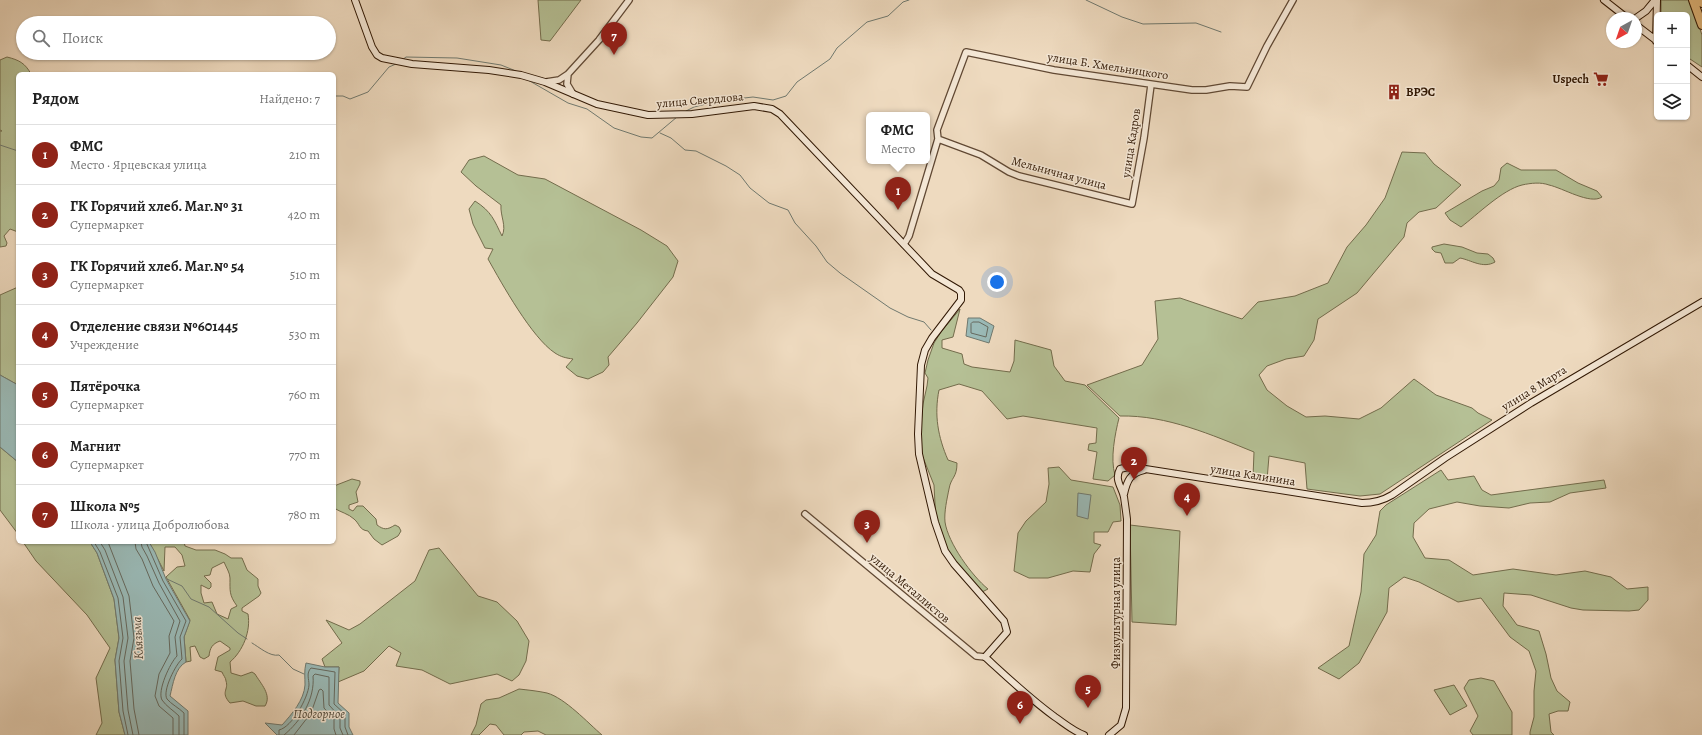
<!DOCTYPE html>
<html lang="ru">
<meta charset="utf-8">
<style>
body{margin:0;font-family:Alegreya,serif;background:#f6f6f6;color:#222}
.controls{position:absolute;right:12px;top:12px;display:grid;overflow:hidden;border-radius:6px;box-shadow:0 1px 3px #0004}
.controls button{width:36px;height:36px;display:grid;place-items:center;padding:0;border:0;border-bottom:1px solid #e0e0e0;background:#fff;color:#222;font:20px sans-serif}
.compass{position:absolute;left:1606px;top:12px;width:36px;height:36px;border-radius:50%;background:#fff;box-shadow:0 1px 3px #0004;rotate:220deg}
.you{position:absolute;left:997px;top:282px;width:14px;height:14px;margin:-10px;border:3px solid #fff;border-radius:50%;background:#1a73e8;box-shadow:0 0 0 6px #1a73e833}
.badge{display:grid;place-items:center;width:26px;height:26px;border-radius:50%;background:#8f2418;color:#fff;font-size:13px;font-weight:700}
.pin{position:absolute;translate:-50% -33px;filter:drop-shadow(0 1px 2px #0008)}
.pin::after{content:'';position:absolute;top:21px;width:14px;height:12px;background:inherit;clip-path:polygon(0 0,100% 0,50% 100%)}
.popup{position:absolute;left:866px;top:112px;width:64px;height:52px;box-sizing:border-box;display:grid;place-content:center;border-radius:6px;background:#fff;filter:drop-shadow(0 1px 3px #0005);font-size:13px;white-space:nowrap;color:#767676}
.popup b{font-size:15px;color:#222}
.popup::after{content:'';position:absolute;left:50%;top:100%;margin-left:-8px;border:8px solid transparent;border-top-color:#fff}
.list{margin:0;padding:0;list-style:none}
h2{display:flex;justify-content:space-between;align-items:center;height:52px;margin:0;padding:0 16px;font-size:17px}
h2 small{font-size:13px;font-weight:400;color:#767676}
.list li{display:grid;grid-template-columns:26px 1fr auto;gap:12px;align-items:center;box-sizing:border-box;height:60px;padding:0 16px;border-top:1px solid #e0e0e0}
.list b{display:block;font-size:15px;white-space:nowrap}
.list p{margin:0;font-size:13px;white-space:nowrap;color:#767676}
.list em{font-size:13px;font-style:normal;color:#767676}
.icon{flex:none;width:22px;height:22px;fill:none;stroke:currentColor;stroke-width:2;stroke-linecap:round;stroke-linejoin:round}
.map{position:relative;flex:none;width:1702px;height:735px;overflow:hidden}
.search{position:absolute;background:#fff;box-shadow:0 1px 3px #0004;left:16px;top:16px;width:320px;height:44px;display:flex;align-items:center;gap:10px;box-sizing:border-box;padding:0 14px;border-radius:22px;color:#767676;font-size:15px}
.panel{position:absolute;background:#fff;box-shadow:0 1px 3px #0004;left:16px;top:72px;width:320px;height:472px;border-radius:6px}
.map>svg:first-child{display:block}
.green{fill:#b5c095;stroke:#736c4c;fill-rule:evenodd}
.water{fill:#9abab7;stroke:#70796f}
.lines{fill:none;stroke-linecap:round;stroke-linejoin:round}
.shore{stroke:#66695e;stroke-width:1}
.stream{stroke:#70796f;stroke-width:1}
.tertiary-casing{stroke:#604833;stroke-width:8}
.secondary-casing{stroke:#311804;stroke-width:8}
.trunk-casing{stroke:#311804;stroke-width:10}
.tertiary{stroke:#f4e7d5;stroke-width:5.5}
.secondary{stroke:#f4e7d5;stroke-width:6}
.trunk{stroke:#e7bd80;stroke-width:8}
.labels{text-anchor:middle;stroke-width:3;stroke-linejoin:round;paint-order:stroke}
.street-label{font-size:12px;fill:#311804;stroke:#f4e7d5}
.poi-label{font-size:12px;font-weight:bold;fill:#311804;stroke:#f4e7d5;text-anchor:end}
.water-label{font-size:13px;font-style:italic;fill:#50493a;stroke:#f4e7d5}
</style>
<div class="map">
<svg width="1702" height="735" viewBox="0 0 1702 735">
<rect width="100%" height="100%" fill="#eedabf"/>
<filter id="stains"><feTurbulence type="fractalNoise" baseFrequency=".005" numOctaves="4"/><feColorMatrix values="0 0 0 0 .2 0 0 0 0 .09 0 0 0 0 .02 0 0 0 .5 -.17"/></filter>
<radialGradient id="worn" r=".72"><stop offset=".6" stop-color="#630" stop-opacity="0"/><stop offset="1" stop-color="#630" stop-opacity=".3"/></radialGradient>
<path class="green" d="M538 0H581L550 41 541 40Z
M1661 0H1690L1702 35V67L1687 57V15H1661Z
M7 57C19 60 25 63 31 74H18V232L10 229 4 236 7 243 6 246 0 247V131H2L0 130V60Z
M1402 152 1425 153 1434 164 1461 185 1436 208 1419 212 1407 223 1404 237 1357 293 1318 319 1314 340 1304 356 1286 359 1267 366 1259 375 1267 390 1287 406 1306 417 1325 416 1359 419 1381 408 1414 379 1436 395 1472 408 1478 413 1492 420 1380 494 1360 496 1307 489 1305 463 1269 456 1267 480 1253 477 1254 452C1212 435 1167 415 1120 416L1087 385 1142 365 1158 339 1155 301 1180 298 1242 319 1258 302 1295 296 1328 283 1347 247 1366 225 1385 198Z
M484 156 518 175 545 179 641 230 667 246 678 261 673 277 637 323 608 357 609 365 603 372 588 379 577 376 566 367 573 359C566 358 561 357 555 353 532 338 502 284 488 259L493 249 485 248 473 224 469 209 475 201C492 212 494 220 502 236 507 226 500 216 501 205L476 186 461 172 469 160Z
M1507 163 1521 170H1556L1578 183 1597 191 1602 197C1590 205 1563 188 1549 185 1541 182 1531 183 1522 185 1502 190 1477 215 1461 227L1450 220 1445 213 1482 191 1494 186 1499 180 1501 168Z
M1444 244 1462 247 1477 253 1488 254 1493 258 1495 262C1483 269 1471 260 1460 258L1453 263H1445L1441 253 1435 252 1432 249V247Z
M18 287V385L0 375V295Z
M960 309 953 337 942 340V348L962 354 964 364 972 367 1010 372 1014 361 1015 340 1051 350 1054 366 1065 381 1085 385 1119 418C1115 434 1110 459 1115 475L1108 481 1093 479 1097 452 1088 450 1089 444 1096 443 1097 428 1023 416 1007 419 982 391 959 384 939 390C934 415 938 437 948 460L957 463C957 478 951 477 949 489 947 499 944 512 945 522 948 543 972 576 988 589L982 592 977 588 946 551 936 522 934 485 922 455 920 433 923 404 927 386 928 378 925 373 928 360 934 343 941 332Z
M0 447 18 462V534L0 510Z
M1059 467 1071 480 1113 487 1120 505 1121 521 1113 522 1108 532H1094V543L1101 545 1094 554 1090 572 1073 571 1048 578H1029L1014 571 1018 533 1026 521 1046 502 1049 484 1048 468Z
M1441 470 1448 480 1474 476 1482 490 1491 495 1604 480 1606 488 1570 493 1550 502 1530 503 1509 508 1480 506 1457 502 1429 509 1414 523 1413 537 1425 558 1449 560 1473 575 1513 569 1556 575 1585 571 1611 577 1627 589 1648 587V600L1639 610 1629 611 1583 610 1571 608 1531 595 1504 593 1503 606 1517 625 1539 631 1546 654 1551 678 1557 691 1570 702 1568 711H1558L1549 714 1551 732 1554 735H1530V732L1534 717V691L1536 671 1529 651 1510 637 1481 598 1458 602 1419 582 1404 577 1389 588 1387 612 1359 663 1339 679 1318 668 1349 646 1361 592 1364 554 1376 535 1380 511 1386 505Z
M352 479 360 481V484L356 492 358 502 349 505V509L353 511 357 506H363L376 519 377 525C384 530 387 530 395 525L399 527 401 531 398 536 382 545 374 539 368 531C359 530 360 524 354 519 349 514 340 512 334 508V486Z
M1130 525 1180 531 1176 625 1132 622Z
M23 542H90L97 553 114 599 119 638 115 660 119 712 125 735H96L102 723 96 678 110 648 87 615 36 561Z
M149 542H184L185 546 196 550H215L225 554 231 558H242L247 570 258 579V586L261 593 259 596 242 608V611L248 614C251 631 243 651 230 662L231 673 241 676 252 672 255 674C261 684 272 695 265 706H256L243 701 230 703C220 692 229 690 226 681 226 678 223 675 222 672L215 670 218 657 230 650V648L220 641C212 644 210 648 209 656L204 659 200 657 195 646 190 647 191 661 186 662 184 637 190 620 166 577 177 567 185 566 182 555 175 547H165L164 571ZM224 562C226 567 230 573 230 578 230 591 229 595 237 606L231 609 228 619 217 614 212 602 204 603 201 593V585L209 589 211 587V583L204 576 210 575 212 568Z
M439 548 478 596 497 602 517 621 529 641 526 661 519 675 512 681 497 674 450 684 422 670 396 666 401 653 389 646 364 671 338 682 339 667H325L322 659 342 643 326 620 349 630 360 624 415 581 429 550Z
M1481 678 1494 681 1512 712V735H1473L1470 731 1478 716 1464 688 1469 680Z
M1454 685 1467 706 1450 715 1434 690Z
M519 689C528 690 538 691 547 693 565 698 588 723 602 735H546L538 731 524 732 521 735H504L496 725 490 724 479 735H471L476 725 481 704 486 700 499 698Z"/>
<path class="water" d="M968 318H980L994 326 989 343 966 336Z
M0 375 18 385V462L0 447Z
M1078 493 1091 495 1088 519 1077 516Z
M90 542H149L155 552 166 579 190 621 184 637 186 662C175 668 173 684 170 696L188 711V735H125L119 712 115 660 119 638 114 599 97 553Z
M306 663 325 667H339L338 703 349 713V727L353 735H277L265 723 282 725C292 714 304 700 305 685 305 677 304 671 306 663Z"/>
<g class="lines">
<path class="shore" d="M973 322H979L988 327 986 337 971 333V324Z
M94 542 100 552 118 598 123 638 119 661 123 711 128 735
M100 542 105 550 123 597 128 638 124 661 128 710 133 735
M108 542 129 596 134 638 130 661 134 709 139 735
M135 542 136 549 142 559 153 586 174 621 169 636 170 653 159 674 155 696 159 706 173 718V735
M141 542 142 547 147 556 159 583 180 621 175 637 177 656C170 663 157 691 162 700 166 706 174 711 179 716V735
M146 542 163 581 186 621 180 637 182 659C176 664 162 691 167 699 171 704 179 708 184 713V735
M279 735V730C292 727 308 698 309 685 309 679 306 673 311 668L335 672 334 704 345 714V727L348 735
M284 735C301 721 315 699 313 676L315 674 329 677V705L340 717V728L343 735
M294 735 311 713 319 690 321 689 323 691 324 708 334 719V729L336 735"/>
<path class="stream" d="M1086 0 1122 17 1143 24 1196 23 1221 32
M402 60 406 57 457 58 501 65 516 71
M528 80 568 103 587 109 614 128 641 137 652 138 677 117
M334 96H343L350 99 368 92 389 67 396 64
M686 111 694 107 718 101 753 97 773 100 786 96 797 82 830 59 837 48 867 22 888 16 903 2 909 0
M660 133 671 138 685 150 696 151 726 166 740 175 750 188 769 203 788 210 795 223 816 246 827 262 840 273 890 308 908 317 924 322 931 330
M0 145 18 151
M167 579 182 586 191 599 209 607 238 633 247 639
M252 643C259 647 270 657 279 655L293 669 304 674"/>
<g class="tertiary-casing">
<path id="tertiary" d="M546 82 559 80 568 74
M573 94 567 84 568 74 599 40 629 0
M938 139 981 155 1009 172 1019 176 1132 204 1144 138 1151 85
M904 244 909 236 938 139 937 130 966 52 1054 70 1192 90H1206L1230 86 1247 87 1267 46 1293 0
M805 514 976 656 985 657"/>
</g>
<g class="secondary-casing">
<path id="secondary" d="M355 0 372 47 377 55 382 58 412 64 489 70 521 75 545 82 597 104 648 115 692 114 754 106 772 109 780 114 932 274 959 290 961 293V300L932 338 925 350 921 365 918 434 919 454 935 522 945 551 954 564 1004 621 1007 632 985 657C1008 678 1030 699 1055 717 1064 723 1073 731 1084 735
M1604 0 1627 18
M1636 18 1646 11 1655 0
M1636 25 1657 41
M1656 41 1657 0
M1687 65 1702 77
M1124 494C1127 481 1130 473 1144 470
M1109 735 1121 725 1126 708 1127 519C1126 511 1125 504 1124 497 1122 487 1114 480 1120 469L1128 467 1139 468 1362 503C1373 503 1382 501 1392 495L1445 458 1531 403 1702 302"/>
</g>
<g class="trunk-casing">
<path id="trunk" d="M1693 0 1702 25
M1701 0 1702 3"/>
</g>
<use href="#tertiary" class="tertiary"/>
<use href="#secondary" class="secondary"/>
<use href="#trunk" class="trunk"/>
</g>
<defs>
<g id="supermarket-bare" transform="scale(1.2)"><path d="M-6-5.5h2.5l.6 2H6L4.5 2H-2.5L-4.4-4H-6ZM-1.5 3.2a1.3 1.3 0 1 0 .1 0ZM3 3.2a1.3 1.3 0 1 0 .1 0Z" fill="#8f2418" stroke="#f4e7d5" stroke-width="2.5" paint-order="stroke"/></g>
<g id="building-bare" transform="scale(1.2)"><path d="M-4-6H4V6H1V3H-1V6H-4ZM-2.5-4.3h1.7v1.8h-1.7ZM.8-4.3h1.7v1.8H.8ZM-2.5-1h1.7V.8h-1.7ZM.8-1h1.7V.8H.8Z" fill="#8f2418" stroke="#f4e7d5" stroke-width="2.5" paint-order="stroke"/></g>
</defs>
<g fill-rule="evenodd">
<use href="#supermarket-bare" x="1601" y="79"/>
<use href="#building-bare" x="1394" y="92"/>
</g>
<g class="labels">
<g class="street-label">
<text transform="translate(1108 66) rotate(9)" y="4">улица Б. Хмельницкого</text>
<text transform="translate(700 100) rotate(-5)" y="4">улица Свердлова</text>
<text transform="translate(1131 143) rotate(-81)" y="4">улица Кадров</text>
<text transform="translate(1059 173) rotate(15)" y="4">Мельничная улица</text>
<text transform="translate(1534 388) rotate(-32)" y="4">улица 8 Марта</text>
<text transform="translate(1253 475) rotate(9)" y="4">улица Калинина</text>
<text transform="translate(910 588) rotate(40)" y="4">улица Металлистов</text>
<text transform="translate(1116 613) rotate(-90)" y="4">Физкультурная улица</text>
</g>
<g class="poi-label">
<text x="1589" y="83">Uspech</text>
<text x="1406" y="96" text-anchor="start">ВРЭС</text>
</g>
<g class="water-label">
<text transform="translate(137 638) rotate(-93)" y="5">Клязьма</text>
<text x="319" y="718">Подгорное</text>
</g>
</g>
<rect width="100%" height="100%" filter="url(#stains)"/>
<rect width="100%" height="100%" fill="url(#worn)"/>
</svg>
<div class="controls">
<button>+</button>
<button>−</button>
<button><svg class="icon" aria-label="layers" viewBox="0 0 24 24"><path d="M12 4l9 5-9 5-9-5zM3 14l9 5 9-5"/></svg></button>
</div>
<svg class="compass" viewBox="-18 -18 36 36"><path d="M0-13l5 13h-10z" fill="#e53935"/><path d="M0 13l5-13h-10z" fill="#767676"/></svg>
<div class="you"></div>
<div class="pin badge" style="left:898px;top:210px">1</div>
<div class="popup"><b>ФМС</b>Место</div>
<div class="pin badge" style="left:1134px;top:480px">2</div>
<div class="pin badge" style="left:867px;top:543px">3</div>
<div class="pin badge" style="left:1187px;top:516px">4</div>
<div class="pin badge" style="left:1088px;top:708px">5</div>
<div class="pin badge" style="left:1020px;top:724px">6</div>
<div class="pin badge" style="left:614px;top:55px">7</div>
<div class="search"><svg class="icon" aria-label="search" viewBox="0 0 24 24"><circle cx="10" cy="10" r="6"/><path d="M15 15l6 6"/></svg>Поиск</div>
<section class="panel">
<h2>Рядом<small>Найдено: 7</small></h2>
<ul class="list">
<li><span class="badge">1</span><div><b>ФМС</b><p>Место · Ярцевская улица</p></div><em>210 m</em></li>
<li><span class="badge">2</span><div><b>ГК Горячий хлеб. Маг.№ 31</b><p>Супермаркет</p></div><em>420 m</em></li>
<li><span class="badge">3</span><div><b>ГК Горячий хлеб. Маг.№ 54</b><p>Супермаркет</p></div><em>510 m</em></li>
<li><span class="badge">4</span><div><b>Отделение связи №601445</b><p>Учреждение</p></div><em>530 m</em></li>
<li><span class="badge">5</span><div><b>Пятёрочка</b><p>Супермаркет</p></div><em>760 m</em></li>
<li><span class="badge">6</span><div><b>Магнит</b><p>Супермаркет</p></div><em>770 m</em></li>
<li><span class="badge">7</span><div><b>Школа №5</b><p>Школа · улица Добролюбова</p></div><em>780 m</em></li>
</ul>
</section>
</div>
